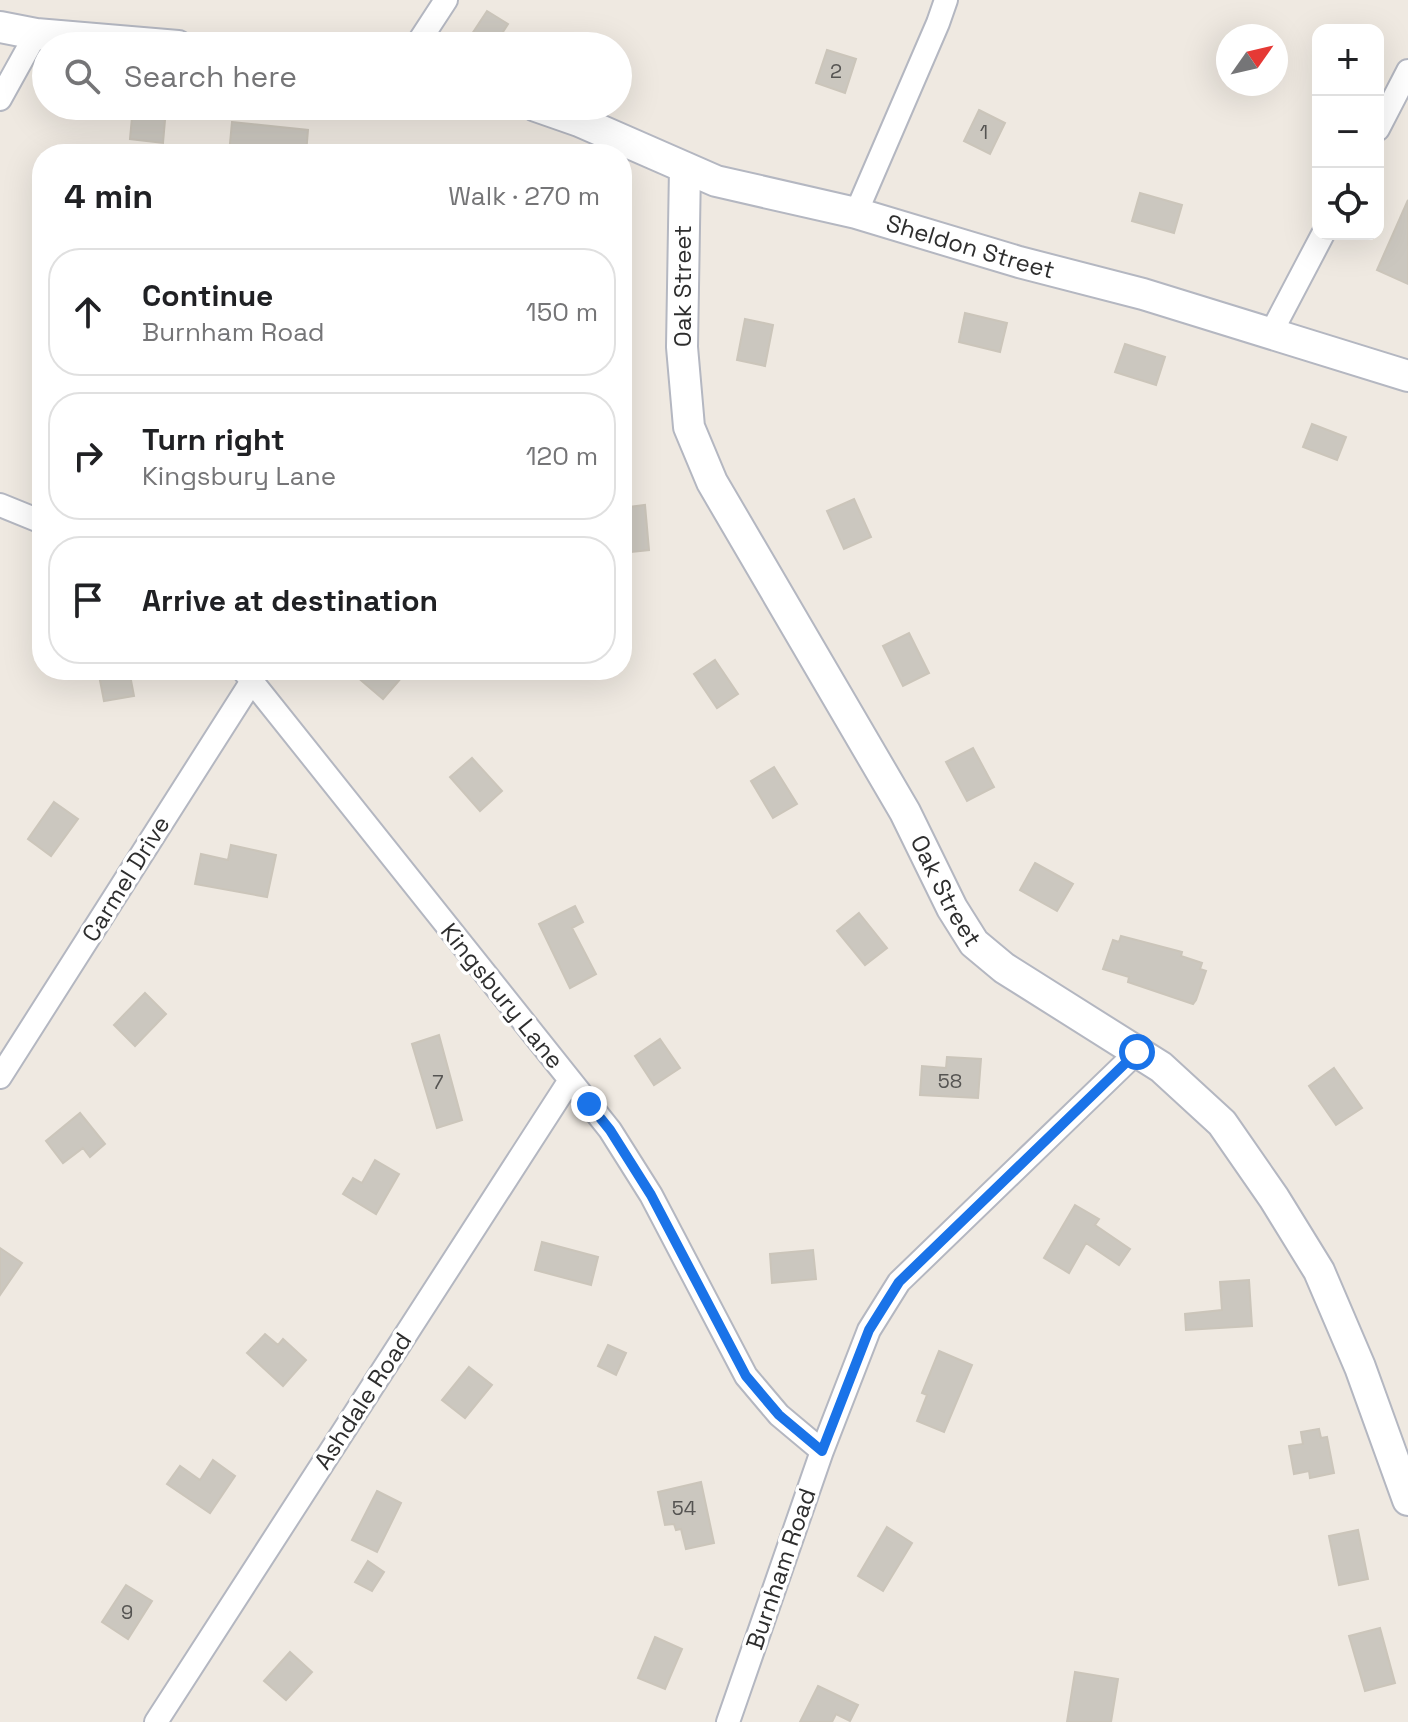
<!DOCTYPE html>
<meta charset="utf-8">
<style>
body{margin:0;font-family:"Space Grotesk",sans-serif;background:#f2f2f2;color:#202124}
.controls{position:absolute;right:24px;top:24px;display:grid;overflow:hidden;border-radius:16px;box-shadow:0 8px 32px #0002}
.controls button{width:72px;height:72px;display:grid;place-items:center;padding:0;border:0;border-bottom:2px solid #e0e0e0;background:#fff;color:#202124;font:40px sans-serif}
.compass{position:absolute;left:1216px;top:24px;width:72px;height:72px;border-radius:50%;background:#fff;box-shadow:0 8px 32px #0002;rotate:56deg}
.stop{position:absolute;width:24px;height:24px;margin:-18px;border:6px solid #1a73e8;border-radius:50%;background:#fff}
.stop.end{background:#1a73e8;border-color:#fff;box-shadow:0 2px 8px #0008}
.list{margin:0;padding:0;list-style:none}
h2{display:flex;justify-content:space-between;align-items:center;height:104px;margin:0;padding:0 32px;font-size:34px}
h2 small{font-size:26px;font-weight:400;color:#757577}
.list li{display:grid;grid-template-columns:52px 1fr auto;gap:24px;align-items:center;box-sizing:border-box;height:128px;margin:0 16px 16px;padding:0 16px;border:2px solid #e0e0e0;border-radius:32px}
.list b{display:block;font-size:30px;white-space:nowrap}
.list p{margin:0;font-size:26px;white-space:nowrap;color:#757577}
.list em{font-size:26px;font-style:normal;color:#757577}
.icon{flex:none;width:44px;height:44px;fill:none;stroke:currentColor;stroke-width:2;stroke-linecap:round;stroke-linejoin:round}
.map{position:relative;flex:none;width:1408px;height:1722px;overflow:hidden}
.search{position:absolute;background:#fff;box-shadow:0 8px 32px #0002;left:32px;top:32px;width:600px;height:88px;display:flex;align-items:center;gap:20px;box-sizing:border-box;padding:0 28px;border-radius:44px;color:#757577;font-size:30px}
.panel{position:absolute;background:#fff;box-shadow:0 8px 32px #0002;left:32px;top:144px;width:600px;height:536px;border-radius:32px}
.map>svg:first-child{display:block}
.building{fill:#cbc7bf;stroke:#cbc5ba;stroke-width:2}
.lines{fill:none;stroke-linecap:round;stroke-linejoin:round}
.street-casing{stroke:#b4b7c1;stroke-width:26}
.secondary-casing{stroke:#b4b7c1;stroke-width:34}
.street{stroke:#fff;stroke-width:22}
.secondary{stroke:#fff;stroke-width:30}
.route{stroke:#1a73e8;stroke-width:10}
.labels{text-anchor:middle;stroke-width:7;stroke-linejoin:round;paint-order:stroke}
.number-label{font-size:20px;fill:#555452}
.street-label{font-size:24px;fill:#2e2e2e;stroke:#fff}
</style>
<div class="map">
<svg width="1408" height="1722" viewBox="0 0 1408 1722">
<rect width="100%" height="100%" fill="#efe9e1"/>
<path class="building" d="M487 11 508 24 494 46H478L468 40Z
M827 50 856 59 845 93 816 83Z
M133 106 166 109 163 143 130 139Z
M979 110 1005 123 990 154 964 141Z
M232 122 308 130 306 154H229Z
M1140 193 1182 205 1174 233 1132 221Z
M1408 200V284L1377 270Z
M965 313 1007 323 1000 352 959 342Z
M745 319 773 325 765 366 737 360Z
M1125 344 1165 357 1156 385 1115 372Z
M1312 424 1346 437 1337 460 1303 447Z
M854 499 871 537 844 549 827 511Z
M645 505 649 550 622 553V508Z
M909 633 929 673 903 686 883 646Z
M715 660 738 694 717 708 694 674Z
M98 670H129L134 696 104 701Z
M349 670H408L383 699Z
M973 748 994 787 967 801 946 762Z
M472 758 502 791 480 811 450 777Z
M774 767 797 804 773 818 751 781Z
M54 802 78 819 51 856 28 839Z
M231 845 276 855 267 897 195 884 201 854 228 860Z
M1035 863 1073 884 1057 911 1020 890Z
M575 906 583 922 572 928 596 974 570 988 539 924Z
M859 913 887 948 865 965 837 931Z
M1121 936 1182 952 1181 956 1202 963 1200 969 1206 971 1196 1000 1193 1004 1128 982 1129 977 1103 969 1113 940 1119 942Z
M145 993 166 1014 135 1046 114 1025Z
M439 1035 462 1120 437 1128 412 1044Z
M660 1039 680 1068 654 1085 635 1056Z
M947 1057 981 1059 978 1098 920 1095 922 1066 946 1068Z
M1334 1068 1362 1108 1336 1125 1309 1086Z
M80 1113 105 1144 90 1157 83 1148 63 1163 46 1141Z
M375 1160 399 1174 376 1214 343 1194 353 1178 362 1183Z
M1075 1205 1099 1219 1095 1225 1130 1249 1119 1265 1086 1243 1069 1273 1044 1258Z
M542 1242 598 1257 591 1285 535 1270Z
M0 1248 22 1263 0 1295Z
M813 1250 816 1279 772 1283 770 1254Z
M1249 1280 1252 1326 1186 1330 1185 1314 1222 1310 1220 1282Z
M265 1334 278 1345 283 1339 306 1360 283 1386 247 1353Z
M608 1345 626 1353 616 1375 598 1366Z
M939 1351 972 1365 944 1432 917 1421 927 1395 922 1393Z
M469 1367 492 1385 465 1418 442 1400Z
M1319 1429 1321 1438 1327 1437 1334 1473 1310 1478 1309 1471 1294 1474 1289 1446 1303 1444 1301 1432Z
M213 1460 235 1476 210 1513 167 1484 180 1466 200 1480Z
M701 1482 714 1543 686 1549 681 1529 676 1530 674 1524 665 1525 658 1492Z
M377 1491 401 1503 377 1552 352 1540Z
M887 1527 912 1543 883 1591 858 1576Z
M1358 1530 1368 1579 1339 1585 1329 1536Z
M368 1561 384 1572 372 1591 355 1582Z
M126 1585 152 1601 128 1639 102 1622Z
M1380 1628 1395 1683 1365 1691 1349 1636Z
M655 1637 682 1649 665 1689 638 1678Z
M290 1652 312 1672 286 1700 264 1681Z
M1075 1672 1118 1679 1111 1722H1067Z
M818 1686 858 1705 850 1721 836 1714 832 1722H800Z"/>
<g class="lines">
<g class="street-casing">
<path id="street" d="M416 46 446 0
M0 99 36 34
M1378 129 1408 71
M856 213 938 23 946 0
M1271 333 1323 234
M0 505 42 522
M243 670 610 1130 651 1195 746 1376 779 1415 822 1451
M0 1077 252 681
M156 1722 570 1080
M728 1722 822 1451 869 1330 899 1282 1137 1052"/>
</g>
<g class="secondary-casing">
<g id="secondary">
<path d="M0 27 36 34 178 46"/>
<path id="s1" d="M536 106 579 121 716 181 856 213 1019 262 1143 294 1408 376"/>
<path id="s2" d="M685 168 682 347 689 427 712 482 905 812 952 908 974 943 1004 968 1161 1067 1222 1123 1274 1198 1319 1271 1360 1367 1408 1500"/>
</g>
</g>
<use href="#street" class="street"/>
<use href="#secondary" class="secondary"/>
</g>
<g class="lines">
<path class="route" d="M589 1104 610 1130 651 1195 746 1376 779 1415 822 1451 869 1330 899 1282 1137 1052"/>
</g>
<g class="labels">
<g class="number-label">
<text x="836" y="78">2</text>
<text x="984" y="139">1</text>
<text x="950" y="1088">58</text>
<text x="438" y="1089">7</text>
<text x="684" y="1515">54</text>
<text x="127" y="1619">9</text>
</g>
<g class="street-label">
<text dy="8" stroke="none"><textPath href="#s1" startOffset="458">Sheldon Street</textPath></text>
<text transform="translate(683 286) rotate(-90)" y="8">Oak Street</text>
<text transform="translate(126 879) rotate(-58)" y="8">Carmel Drive</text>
<text dy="8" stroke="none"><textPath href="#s2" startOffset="790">Oak Street</textPath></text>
<text transform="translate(502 996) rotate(51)" y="8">Kingsbury Lane</text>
<text transform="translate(363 1401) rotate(-57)" y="8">Ashdale Road</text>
<text transform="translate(781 1569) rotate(-71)" y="8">Burnham Road</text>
</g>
</g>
</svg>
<div class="controls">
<button>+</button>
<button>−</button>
<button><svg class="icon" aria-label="locate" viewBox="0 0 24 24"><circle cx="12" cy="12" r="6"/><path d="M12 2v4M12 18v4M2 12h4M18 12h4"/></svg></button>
</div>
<svg class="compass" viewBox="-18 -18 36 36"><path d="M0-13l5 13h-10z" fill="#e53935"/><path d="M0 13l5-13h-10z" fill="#757577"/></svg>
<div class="stop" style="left:1137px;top:1052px"></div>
<div class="stop end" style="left:589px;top:1104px"></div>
<div class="search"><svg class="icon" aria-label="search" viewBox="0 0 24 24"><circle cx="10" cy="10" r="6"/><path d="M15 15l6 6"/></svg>Search here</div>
<section class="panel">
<h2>4 min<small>Walk · 270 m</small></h2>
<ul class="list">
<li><svg class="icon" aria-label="ahead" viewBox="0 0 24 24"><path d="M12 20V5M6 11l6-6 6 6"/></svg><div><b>Continue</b><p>Burnham Road</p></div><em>150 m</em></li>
<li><svg class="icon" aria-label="right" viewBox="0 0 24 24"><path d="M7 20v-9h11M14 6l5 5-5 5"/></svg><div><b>Turn right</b><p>Kingsbury Lane</p></div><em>120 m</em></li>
<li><svg class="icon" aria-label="arrive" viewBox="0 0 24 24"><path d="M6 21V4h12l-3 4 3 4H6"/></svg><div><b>Arrive at destination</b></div></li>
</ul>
</section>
</div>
